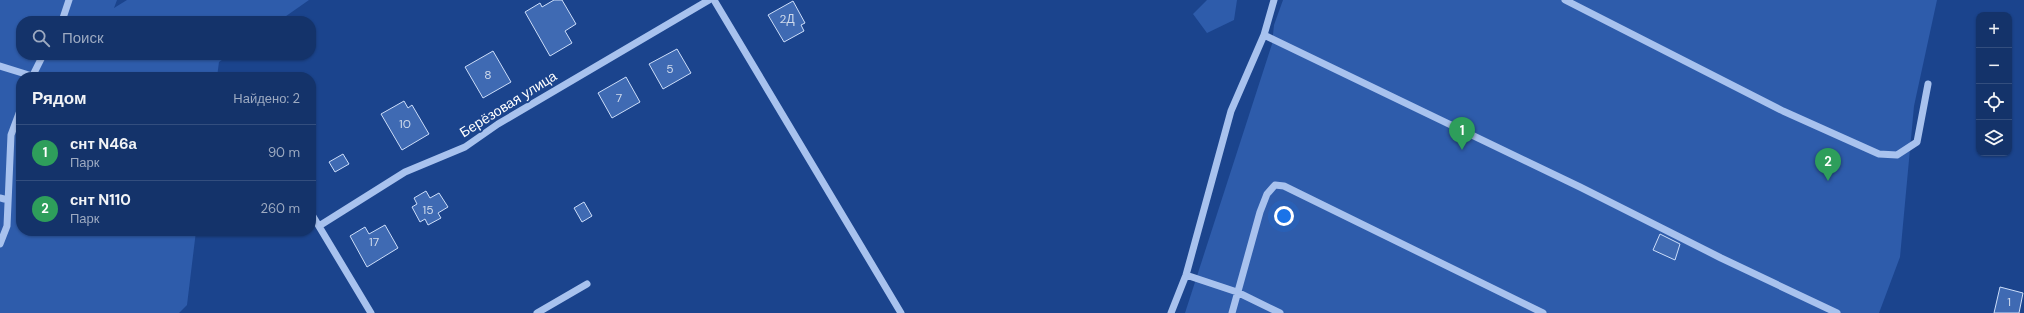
<!DOCTYPE html>
<html lang="ru">
<meta charset="utf-8">
<style>
body{margin:0;font-family:"DM Sans",sans-serif;background:#213f72;color:#f1f3f6}
.controls{position:absolute;right:12px;top:12px;display:grid;overflow:hidden;border-radius:8px;box-shadow:0 1px 3px #0004}
.controls button{width:36px;height:36px;display:grid;place-items:center;padding:0;border:0;border-bottom:1px solid #334e7e;background:#14336a;color:#f1f3f6;font:20px sans-serif}
.you{position:absolute;left:1284px;top:216px;width:14px;height:14px;margin:-10px;border:3px solid #fff;border-radius:50%;background:#1a73e8;box-shadow:0 0 0 6px #1a73e833}
.badge{display:grid;place-items:center;width:26px;height:26px;border-radius:50%;background:#ffdf64;color:#fff;font-size:13px;font-weight:700}
.pin{position:absolute;translate:-50% -33px;filter:drop-shadow(0 1px 2px #0008)}
.pin::after{content:'';position:absolute;top:21px;width:14px;height:12px;background:inherit;clip-path:polygon(0 0,100% 0,50% 100%)}
.list{margin:0;padding:0;list-style:none}
h2{display:flex;justify-content:space-between;align-items:center;height:52px;margin:0;padding:0 16px;font-size:17px}
h2 small{font-size:13px;font-weight:400;color:#9daac1}
.list li{display:grid;grid-template-columns:26px 1fr auto;gap:12px;align-items:center;box-sizing:border-box;height:56px;padding:0 16px;border-top:1px solid #334e7e}
.list b{display:block;font-size:15px;white-space:nowrap}
.list p{margin:0;font-size:13px;white-space:nowrap;color:#9daac1}
.list em{font-size:13px;font-style:normal;color:#9daac1}
.icon{flex:none;width:22px;height:22px;fill:none;stroke:currentColor;stroke-width:2;stroke-linecap:round;stroke-linejoin:round}
.map{position:relative;flex:none;width:2024px;height:313px;overflow:hidden}
.search{position:absolute;background:#14336a;box-shadow:0 1px 3px #0004;left:16px;top:16px;width:300px;height:44px;display:flex;align-items:center;gap:10px;box-sizing:border-box;padding:0 14px;border-radius:16px;color:#9daac1;font-size:15px}
.panel{position:absolute;background:#14336a;box-shadow:0 1px 3px #0004;left:16px;top:72px;width:300px;height:164px;border-radius:16px}
.map>svg:first-child{display:block}
.green{fill:#2e5cab}
.building{fill:#3f6ab3;stroke:#cddefa}
.lines{fill:none;stroke-linecap:round;stroke-linejoin:round}
.minor{stroke:#a8c2ee;stroke-width:7}
.labels{text-anchor:middle;stroke-width:4;stroke-linejoin:round;paint-order:stroke}
.number-label{font-size:12px;fill:#cfdaec}
.street-label{font-size:14px;fill:#fff;stroke:#1b448d}
</style>
<div class="map">
<svg width="2024" height="313" viewBox="0 0 2024 313">
<rect width="100%" height="100%" fill="#1b448d"/>
<path class="green" d="M0 0H117L114 8 127 0H309L279 21H21V55H229L219 62 217 77H21V231H196L187 305 179 313H0Z
M1207 0H1237L1234 20 1207 33 1193 14Z
M1283 0H1937L1914 106 1900 257 1879 313H1185L1272 44 1274 25Z"/>
<path class="building" d="M554 0H562L576 24 565 31 572 43 550 56 525 12 540 3 542 7Z
M793 1 805 23 801 25 804 31 784 42 768 15Z
M677 49 691 73 663 89 649 64Z
M493 51 511 82 483 98 465 67Z
M626 77 640 102 612 118 598 93Z
M404 101 408 108 412 105 429 134 402 150 381 114Z
M343 154 349 164 335 172 329 162Z
M426 191 430 198 439 193 448 207 438 213 441 218 428 225 425 219 420 222 412 207 417 204 414 198Z
M584 202 592 216 582 222 574 208Z
M385 225 398 248 367 267 350 236 365 227 369 234Z
M1660 234 1680 244 1675 260 1653 250Z
M2000 287 2023 293 2019 313H1994Z"/>
<g class="lines">
<path class="minor" d="M714 0 901 313
M1565 0 1783 111 1879 154 1897 155 1917 142 1928 84
M62 21 69 0
M1264 35 1580 187 1721 258 1837 313
M0 66 32 76
M32 77 43 55
M0 198 8 200
M311 213 371 313
M319 226 405 172 465 147 498 124 709 0
M0 244 7 226 11 135 21 108
M1186 275 1237 292 1280 313
M537 313 587 284
M1171 313 1186 275 1231 111 1264 35 1274 0
M1232 313 1260 212 1267 194 1275 185 1284 186 1543 313"/>
</g>
<g class="labels">
<g class="number-label">
<text x="787" y="23">2Д</text>
<text x="670" y="73">5</text>
<text x="488" y="79">8</text>
<text x="619" y="102">7</text>
<text x="405" y="128">10</text>
<text x="428" y="214">15</text>
<text x="374" y="246">17</text>
<text x="2009" y="306">1</text>
</g>
<g class="street-label">
<text transform="translate(508 104) rotate(-32)" y="5">Берёзовая улица</text>
</g>
</g>
</svg>
<div class="controls">
<button>+</button>
<button>−</button>
<button><svg class="icon" aria-label="locate" viewBox="0 0 24 24"><circle cx="12" cy="12" r="6"/><path d="M12 2v4M12 18v4M2 12h4M18 12h4"/></svg></button>
<button><svg class="icon" aria-label="layers" viewBox="0 0 24 24"><path d="M12 4l9 5-9 5-9-5zM3 14l9 5 9-5"/></svg></button>
</div>
<div class="you"></div>
<div class="pin badge" style="left:1462px;top:150px;background:#2e9e5b">1</div>
<div class="pin badge" style="left:1828px;top:181px;background:#2e9e5b">2</div>
<div class="search"><svg class="icon" aria-label="search" viewBox="0 0 24 24"><circle cx="10" cy="10" r="6"/><path d="M15 15l6 6"/></svg>Поиск</div>
<section class="panel">
<h2>Рядом<small>Найдено: 2</small></h2>
<ul class="list">
<li><span class="badge" style="background:#2e9e5b">1</span><div><b>снт N46а</b><p>Парк</p></div><em>90 m</em></li>
<li><span class="badge" style="background:#2e9e5b">2</span><div><b>снт N110</b><p>Парк</p></div><em>260 m</em></li>
</ul>
</section>
</div>
